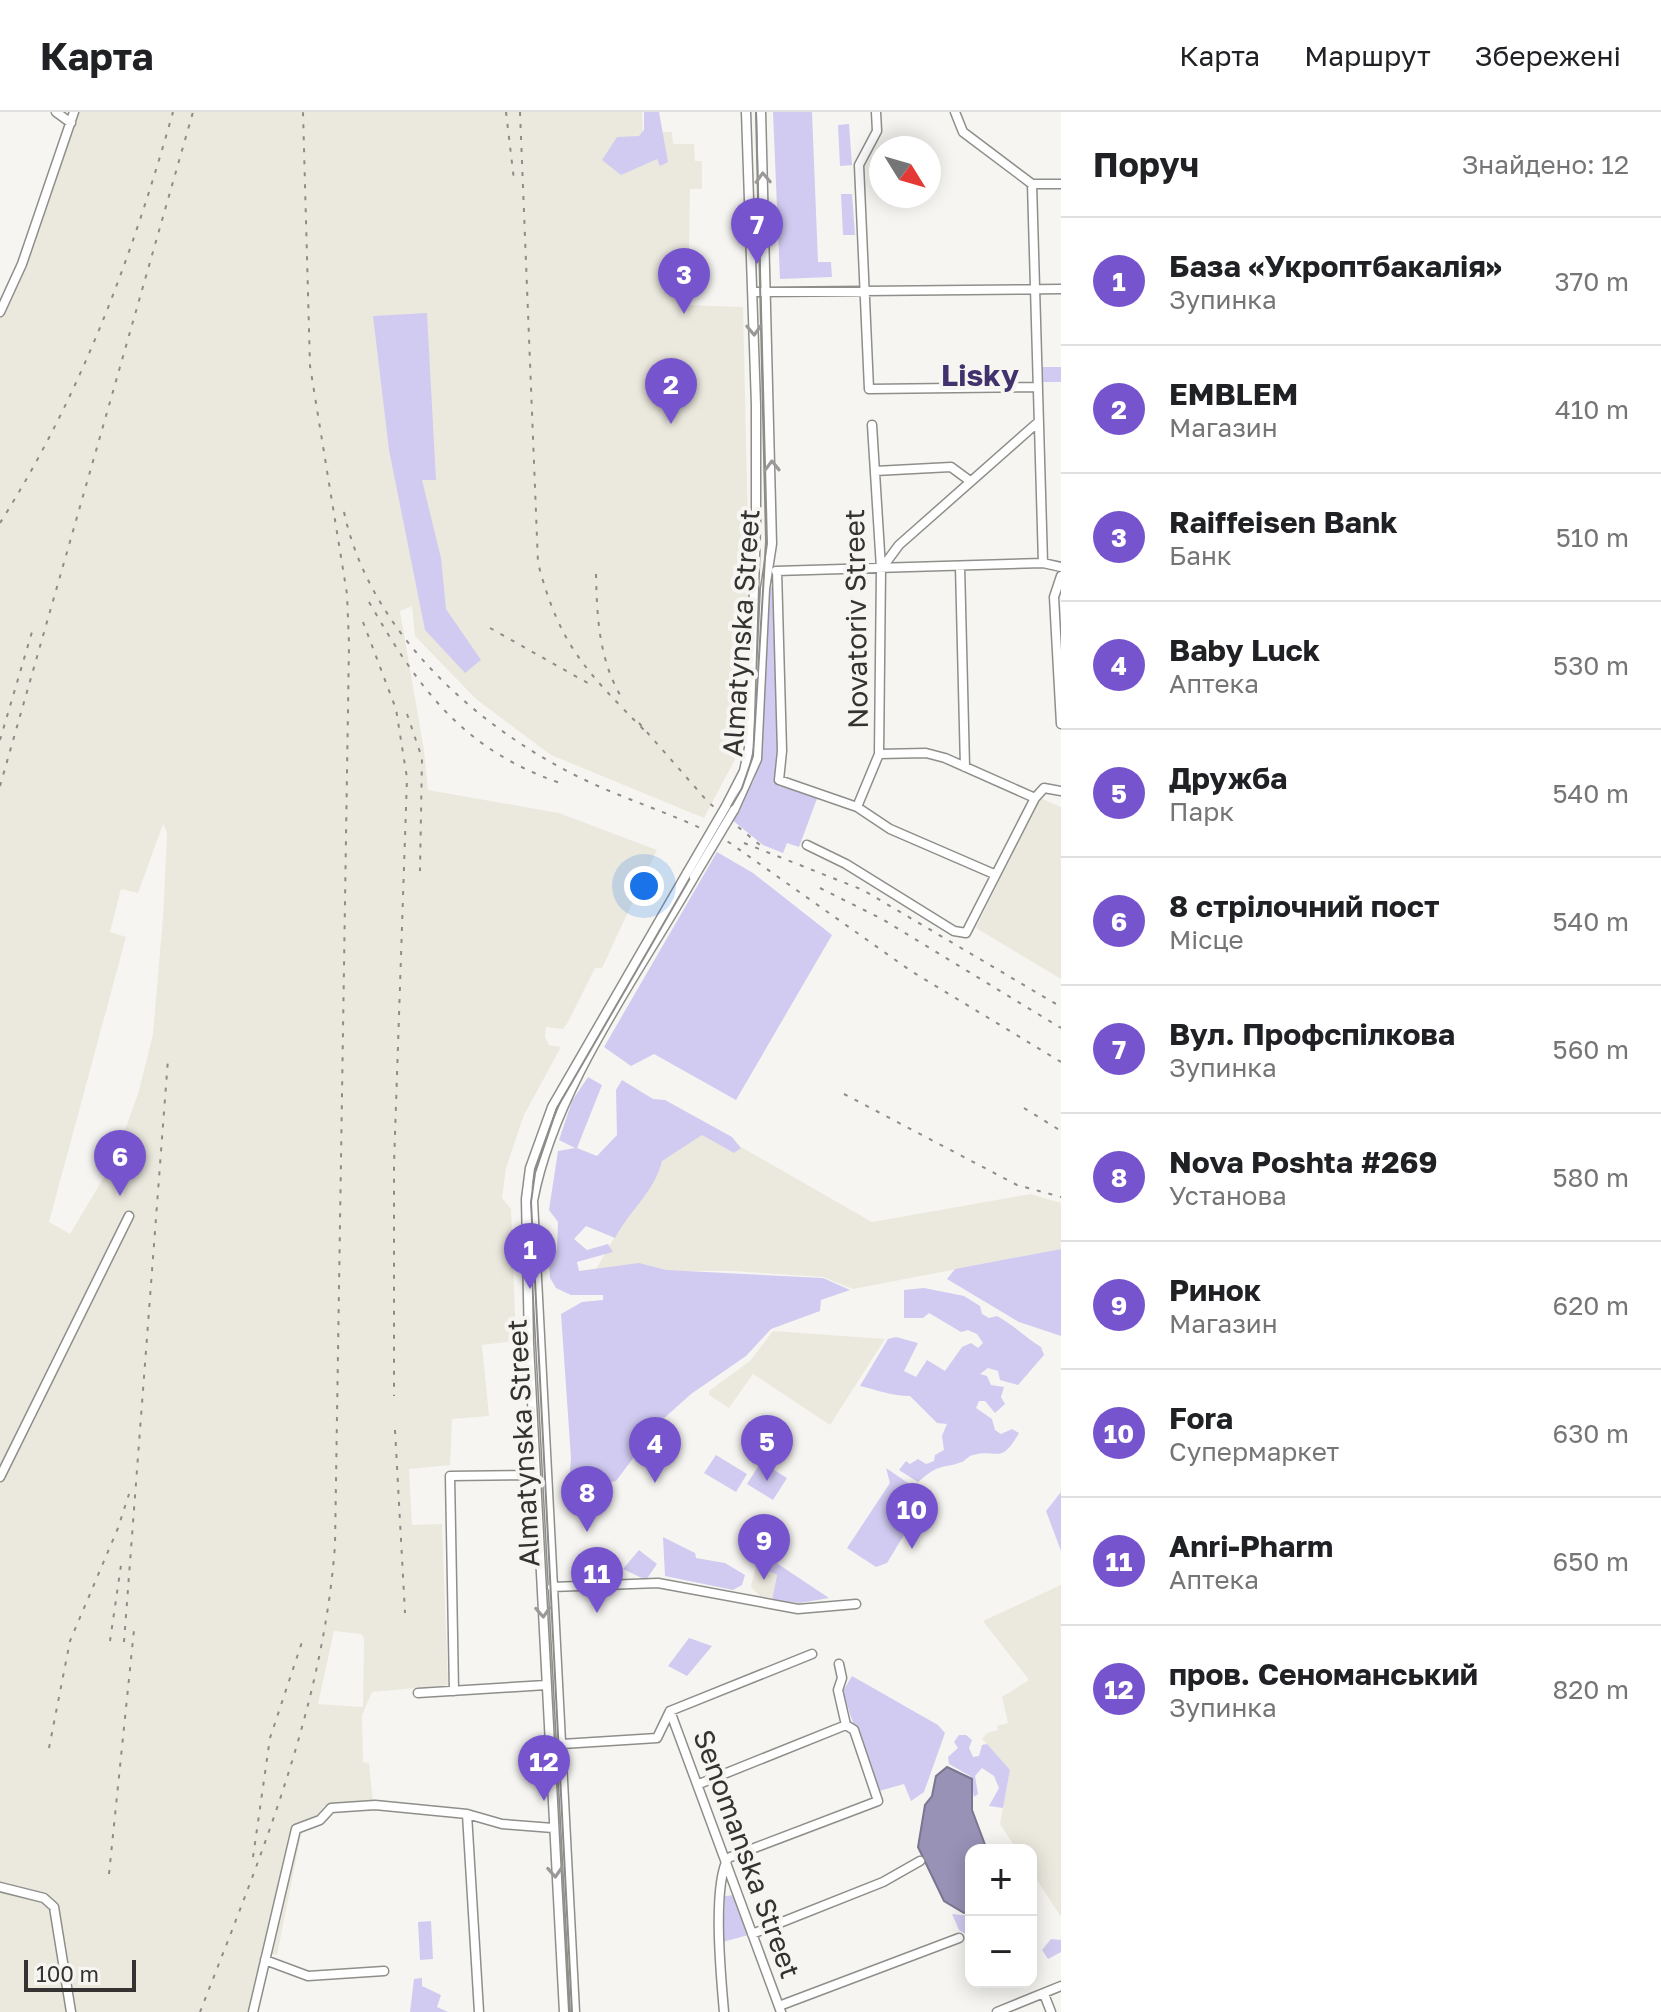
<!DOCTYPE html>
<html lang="uk">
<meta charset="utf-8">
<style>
body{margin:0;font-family:"Golos Text",sans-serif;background:#f6f6f6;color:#202124}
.controls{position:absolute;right:24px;bottom:24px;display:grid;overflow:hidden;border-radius:16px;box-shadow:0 4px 20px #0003}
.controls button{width:72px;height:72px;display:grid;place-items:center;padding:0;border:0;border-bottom:2px solid #e0e0e0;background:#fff;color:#202124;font:40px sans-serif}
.compass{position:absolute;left:869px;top:24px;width:72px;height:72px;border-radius:50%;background:#fff;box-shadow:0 4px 20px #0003;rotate:127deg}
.scale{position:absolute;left:24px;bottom:20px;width:112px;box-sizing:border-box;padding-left:8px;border:4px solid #343332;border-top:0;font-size:22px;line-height:28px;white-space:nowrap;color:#343332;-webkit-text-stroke:6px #f6f5f1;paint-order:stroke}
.you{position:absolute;left:644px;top:774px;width:28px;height:28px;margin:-20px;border:6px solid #fff;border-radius:50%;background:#1a73e8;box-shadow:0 0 0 12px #1a73e833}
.badge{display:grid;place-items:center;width:52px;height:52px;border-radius:50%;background:#7654ce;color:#fff;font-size:26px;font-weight:700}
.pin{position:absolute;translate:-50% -66px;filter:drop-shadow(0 2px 4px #0008)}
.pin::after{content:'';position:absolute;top:42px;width:28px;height:24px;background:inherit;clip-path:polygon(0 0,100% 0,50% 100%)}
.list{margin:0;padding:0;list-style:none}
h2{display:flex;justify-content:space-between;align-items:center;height:104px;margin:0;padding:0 32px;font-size:34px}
h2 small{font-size:26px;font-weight:400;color:#757577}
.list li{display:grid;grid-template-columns:52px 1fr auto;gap:24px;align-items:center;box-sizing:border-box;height:128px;padding:0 32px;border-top:2px solid #e0e0e0}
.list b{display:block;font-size:30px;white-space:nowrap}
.list p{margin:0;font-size:26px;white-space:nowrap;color:#757577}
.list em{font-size:26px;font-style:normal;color:#757577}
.map{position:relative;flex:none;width:1061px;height:1900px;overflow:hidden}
header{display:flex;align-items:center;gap:48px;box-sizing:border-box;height:112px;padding:0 40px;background:#fff;border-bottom:2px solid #e0e0e0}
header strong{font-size:38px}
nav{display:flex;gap:44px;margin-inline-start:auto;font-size:28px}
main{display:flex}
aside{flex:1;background:#fff}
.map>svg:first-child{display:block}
.built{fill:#ebe9de;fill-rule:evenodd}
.green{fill:#d1cbf1}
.water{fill:#9892b7;stroke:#7a768f;stroke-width:2}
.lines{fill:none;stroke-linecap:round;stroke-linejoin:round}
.minor-casing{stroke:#8e8e8a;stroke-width:11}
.minor{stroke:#fff;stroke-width:8}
.tram{stroke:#8d8c89;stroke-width:2}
.rail{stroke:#8d8c89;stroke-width:2;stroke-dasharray:4 8;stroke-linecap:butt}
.minor-bridge-casing{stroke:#8e8e8a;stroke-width:11;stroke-linecap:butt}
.minor-bridge{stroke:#fff;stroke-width:8}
.oneway{stroke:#9a9998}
.labels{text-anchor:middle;stroke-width:8;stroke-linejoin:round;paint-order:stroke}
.street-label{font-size:28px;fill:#343332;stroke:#f6f5f1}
.neighbourhood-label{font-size:30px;font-weight:bold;fill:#41326e;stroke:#f6f5f1}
</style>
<header>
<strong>Карта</strong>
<nav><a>Карта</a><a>Маршрут</a><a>Збережені</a></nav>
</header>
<main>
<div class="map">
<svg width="1061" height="1900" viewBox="0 0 1061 1900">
<rect width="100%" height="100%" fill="#f6f5f1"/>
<path class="built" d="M78 0H642L643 20H672L673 32H694L695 49H702V77H690L688 193 743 195 749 459 740 638 704 706 551 643 476 587 415 524 412 494 400 499 424 638 428 678 559 701 657 738 602 856H595L568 910 563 917 546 915 545 925 549 933 561 935 524 1003 506 1056 502 1086 511 1097 516 1229 482 1233 489 1304 452 1307 450 1353 409 1357 412 1413 442 1412 448 1573 372 1580 362 1603 363 1650 369 1651 373 1690 324 1694 301 1723 277 1843 266 1840 250 1900H0V204L31 142ZM163 712 167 720 163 805 153 922 138 982 113 1050 70 1122 49 1110 126 825 110 820 121 777 138 781ZM334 1519 361 1522 364 1526 363 1595 318 1592Z
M1040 686 1061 695V867L976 816Z
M685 1003 872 1110 1030 1082 1061 1091V1137L853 1177 823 1165 733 1159H595Z
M773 1219 885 1227 830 1313 753 1262 729 1296 709 1283V1279L750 1249Z
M756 1453 777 1462 772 1488 761 1485 751 1475Z
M1061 1473V1805L1031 1759V1738H1017L1000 1712 1010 1658 982 1627 987 1621 998 1618 997 1614 1008 1611 1002 1585 1029 1568 983 1509Z"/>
<path class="green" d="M644 0H659L668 50 660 54 657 47 621 63 602 48 617 25 639 24 644 18Z
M773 0H812L818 150H831L832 165 780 167Z
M849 12 852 53 840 54 838 13Z
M841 82H852L855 123H843Z
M427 201 436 368H422L441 446 446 497 481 548 465 561 425 518 389 338 373 204Z
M1041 255H1061V270H1042Z
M774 469 778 643 774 668 779 674 818 684 799 735 787 731 783 741 763 733 731 707 754 668 759 651 770 478Z
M717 740 753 761 832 823 736 988 654 942 631 954 604 935Z
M588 965 602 973 577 1036 597 1044 617 1023 616 978 622 968 653 987 665 988 732 1025 741 1036 734 1041 702 1023 662 1049C655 1079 629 1099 615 1126L586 1114 574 1127 587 1138 608 1132 613 1140 577 1150 579 1159 639 1151 666 1158 823 1166 850 1178 821 1188 820 1199 771 1217 746 1244 691 1282 661 1309 616 1369 587 1376 569 1372 571 1346 561 1202 582 1190 603 1188V1183H571L556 1176 550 1166 548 1138H557L558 1110 549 1098 558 1039 575 1036 559 1028 572 989Z
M1061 1137V1224L1019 1210 947 1167 955 1157Z
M924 1176 964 1184 980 1194 982 1202 989 1206 997 1204C1015 1214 1026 1226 1041 1235L1044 1243 1018 1273 1000 1268 998 1259 988 1256 980 1262 987 1264 991 1273 1004 1275 1001 1285 1005 1292 995 1301 985 1289H979L976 1296 992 1307 995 1318 1001 1322 1012 1317 1019 1321C1000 1354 998 1336 973 1343 968 1344 966 1348 962 1350 938 1358 940 1351 918 1370L899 1358 906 1349 910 1352 918 1347 926 1352 934 1349 935 1343 944 1338 942 1324 947 1312 937 1311 910 1284C892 1284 877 1278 860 1274L888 1227 896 1225 918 1231 904 1259 916 1265 927 1248 945 1259 962 1235 971 1231 978 1236 983 1231 977 1222 968 1218 961 1220 929 1201 923 1206H904V1178Z
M716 1343 747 1362 736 1380 704 1361Z
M761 1350 787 1366 773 1388 747 1372Z
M886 1356 921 1380 924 1390 887 1451 876 1455 847 1436 890 1371Z
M1061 1380V1439L1046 1399Z
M663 1425 695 1441 696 1446 725 1451 745 1463 742 1473 733 1478 665 1464Z
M639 1438 657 1452 646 1468 623 1457Z
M757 1442H763L829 1486 800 1491 772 1488 777 1463 756 1453Z
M689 1526 712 1534 687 1564 668 1554Z
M852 1564 938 1613 945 1621 924 1680 911 1689 904 1672 879 1679C868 1644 852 1614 843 1579Z
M959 1623H966L972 1628 969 1636 973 1645 979 1644 982 1633 987 1632 1010 1658 1003 1696 989 1694 999 1676 994 1664 982 1656 975 1664 978 1682 974 1685 970 1664 949 1652 948 1645 958 1636 954 1630Z
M734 1783 748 1823 723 1830 725 1784Z
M952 1802 971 1804V1825L959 1818Z
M431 1809 433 1847 420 1848 418 1810Z
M1051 1827 1061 1828V1840L1048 1847 1042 1838Z
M422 1866V1874L441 1883 437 1895 448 1900H410L414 1867Z"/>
<path class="water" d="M947 1655 972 1667V1698L987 1738H971V1799L964 1801 944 1789 918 1735 925 1693 932 1684 936 1664Z"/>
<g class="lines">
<g class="minor-casing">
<path id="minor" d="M56 0 71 11
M876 0 877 19 859 53 869 277 1035 275
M955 0 963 20 1032 72H1061
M1032 72 1043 451
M753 180 1061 177
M0 200 22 152 74 0
M875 359 951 355 970 369
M960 454 965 655
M882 456 899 433 1036 312
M776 459 1043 451 1061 455
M777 459 782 639 779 668 857 695 890 717 994 762
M1061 464 1054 485 1061 612
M879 642 926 641 945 646 1035 686
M726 694 744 659 749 636 756 412V293L746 0
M857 695 879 642 881 456 872 313
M734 698 757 647 765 477 772 432 761 0
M807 733 846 752 954 819 966 821 1035 686 1044 676 1061 679
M0 1365 129 1104
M552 1475 658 1471 798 1497 856 1492
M839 1552 842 1566 838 1578 846 1613
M454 1579 450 1364 536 1363
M418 1581 546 1573
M670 1599 781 1900
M562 1632 657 1626 670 1599 812 1542
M699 1672 846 1613
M467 1702 502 1712 553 1716
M0 1775 44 1786 54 1795 71 1900
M752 1822 883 1770 920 1749
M265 1848 308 1864 384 1859
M1044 1882 1051 1900
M779 1894 959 1826
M253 1900 296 1717 320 1708 331 1696 375 1693 467 1702 479 1900
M564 1900 529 1232 526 1087 530 1056 552 995 687 761
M575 1900 533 1089C554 977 637 864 694 765
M724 1900C721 1865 712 1775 728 1746L878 1689 854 1618 846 1613
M997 1900 1061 1874"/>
</g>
<use href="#minor" class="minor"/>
<path class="tram" d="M572 1900 531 1090 535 1061 557 996 742 676 753 644 766 429 756 0"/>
<path class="rail" d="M506 0 514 68
M520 0 538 451C560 535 587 560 646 620
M344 400C370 521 478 617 585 668 633 691 684 705 730 731L911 859 1061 950
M0 411C81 283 132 145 173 0
M596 462C597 507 599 549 623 588
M369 490C419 577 462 637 560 671
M363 510 396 597 407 666 394 1052V1284
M490 516 593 574
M407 602 422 646 420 759
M639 611 708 690 760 733
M0 628 34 513
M0 674 193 0
M744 731 863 778 1061 895
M820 776 882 807 1061 916
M844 982 1017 1073 1061 1085
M1024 996 1061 1019
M395 1318 405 1501
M110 1529 121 1453
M124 1530 168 947
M49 1636 70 1529 118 1416 129 1382
M253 1745 270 1626 304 1524
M109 1762 134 1518
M200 1900C259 1749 323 1597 335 1433L349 532 347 482 310 254 303 0"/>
<g class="minor-bridge-casing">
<path id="minor-bridge" d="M687 761 726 694
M694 765 734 698"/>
</g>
<use href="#minor-bridge" class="minor-bridge"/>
</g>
<defs><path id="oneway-chevron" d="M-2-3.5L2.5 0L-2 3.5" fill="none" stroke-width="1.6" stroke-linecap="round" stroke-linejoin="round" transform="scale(2)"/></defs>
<g class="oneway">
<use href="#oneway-chevron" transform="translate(763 66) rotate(-92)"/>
<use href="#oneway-chevron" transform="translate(754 218) rotate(88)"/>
<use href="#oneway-chevron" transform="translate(772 354) rotate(-91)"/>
<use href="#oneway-chevron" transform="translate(543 1500) rotate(87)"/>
<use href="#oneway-chevron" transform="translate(555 1760) rotate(87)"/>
</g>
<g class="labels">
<g class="street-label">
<text transform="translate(856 507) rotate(-91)" y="10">Novatoriv Street</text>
<text transform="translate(741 521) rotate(-86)" y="10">Almatynska Street</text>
<text transform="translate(523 1331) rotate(-93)" y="10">Almatynska Street</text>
<text transform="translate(747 1742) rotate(70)" y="10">Senomanska Street</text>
</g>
<g class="neighbourhood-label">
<text x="980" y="274">Lisky</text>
</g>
</g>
</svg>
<div class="controls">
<button>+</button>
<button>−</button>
</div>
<svg class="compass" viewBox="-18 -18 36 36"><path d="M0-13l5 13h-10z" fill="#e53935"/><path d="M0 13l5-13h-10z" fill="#757577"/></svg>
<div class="scale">100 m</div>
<div class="you"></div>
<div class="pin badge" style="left:530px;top:1177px">1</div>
<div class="pin badge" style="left:671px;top:312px">2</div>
<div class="pin badge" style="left:684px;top:202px">3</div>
<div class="pin badge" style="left:655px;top:1371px">4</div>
<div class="pin badge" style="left:767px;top:1369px">5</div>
<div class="pin badge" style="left:120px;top:1084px">6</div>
<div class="pin badge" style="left:757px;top:152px">7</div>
<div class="pin badge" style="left:587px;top:1420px">8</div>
<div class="pin badge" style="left:764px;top:1468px">9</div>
<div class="pin badge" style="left:912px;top:1437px">10</div>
<div class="pin badge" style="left:597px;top:1501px">11</div>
<div class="pin badge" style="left:544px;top:1689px">12</div>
</div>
<aside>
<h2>Поруч<small>Знайдено: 12</small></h2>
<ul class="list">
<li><span class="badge">1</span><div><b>База «Укроптбакалія»</b><p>Зупинка</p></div><em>370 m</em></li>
<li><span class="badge">2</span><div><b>EMBLEM</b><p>Магазин</p></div><em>410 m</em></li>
<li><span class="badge">3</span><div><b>Raiffeisen Bank</b><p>Банк</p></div><em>510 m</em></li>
<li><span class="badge">4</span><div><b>Baby Luck</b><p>Аптека</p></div><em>530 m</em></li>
<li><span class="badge">5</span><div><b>Дружба</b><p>Парк</p></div><em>540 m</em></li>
<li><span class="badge">6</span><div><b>8 стрілочний пост</b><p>Місце</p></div><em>540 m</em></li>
<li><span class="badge">7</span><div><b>Вул. Профспілкова</b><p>Зупинка</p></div><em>560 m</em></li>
<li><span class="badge">8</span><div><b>Nova Poshta #269</b><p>Установа</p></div><em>580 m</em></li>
<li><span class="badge">9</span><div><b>Ринок</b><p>Магазин</p></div><em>620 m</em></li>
<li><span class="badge">10</span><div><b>Fora</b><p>Супермаркет</p></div><em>630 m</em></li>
<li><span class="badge">11</span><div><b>Anri-Pharm</b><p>Аптека</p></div><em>650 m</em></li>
<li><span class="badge">12</span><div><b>пров. Сеноманський</b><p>Зупинка</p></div><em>820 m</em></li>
</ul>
</aside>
</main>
